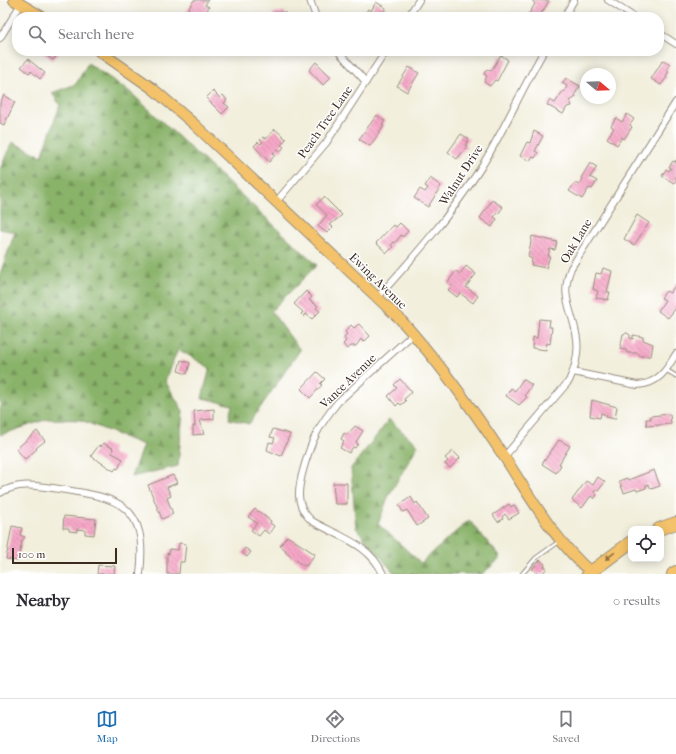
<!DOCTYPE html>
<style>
body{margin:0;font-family:"IM FELL French Canon",serif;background:#f2f2f3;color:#2b2b33}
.controls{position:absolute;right:12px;bottom:12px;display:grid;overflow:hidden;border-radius:8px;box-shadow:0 2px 10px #0003}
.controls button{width:36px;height:36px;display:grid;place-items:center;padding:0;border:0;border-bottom:1px solid #e1e1e2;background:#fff;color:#2b2b33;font:20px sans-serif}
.compass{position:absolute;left:580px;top:68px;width:36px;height:36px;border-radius:50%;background:#fff;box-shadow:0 2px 10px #0003;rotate:109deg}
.scale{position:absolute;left:12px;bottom:10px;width:105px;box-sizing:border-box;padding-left:4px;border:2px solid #3b2a1e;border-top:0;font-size:11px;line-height:14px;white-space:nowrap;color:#3b2a1e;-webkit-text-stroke:3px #fff;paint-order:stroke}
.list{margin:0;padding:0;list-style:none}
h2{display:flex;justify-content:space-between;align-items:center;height:52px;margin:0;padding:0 16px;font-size:17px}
h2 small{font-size:13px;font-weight:400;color:#7c7c81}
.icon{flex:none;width:22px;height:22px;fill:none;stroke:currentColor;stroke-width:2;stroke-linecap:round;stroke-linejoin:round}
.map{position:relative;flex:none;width:676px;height:574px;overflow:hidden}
.search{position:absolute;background:#fff;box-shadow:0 2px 10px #0003;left:12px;right:12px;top:12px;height:44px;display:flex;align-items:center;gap:10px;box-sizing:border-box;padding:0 14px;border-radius:16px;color:#7c7c81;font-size:15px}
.sheet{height:124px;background:#fff}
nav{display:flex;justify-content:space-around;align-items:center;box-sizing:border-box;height:56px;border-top:1px solid #e1e1e2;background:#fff;font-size:11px;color:#7c7c81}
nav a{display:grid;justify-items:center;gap:2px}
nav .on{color:#1f6fb2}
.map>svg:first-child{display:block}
.forest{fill:url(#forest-firs);stroke:#626e44}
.building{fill:url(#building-back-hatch)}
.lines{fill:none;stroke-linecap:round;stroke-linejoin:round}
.lane-casing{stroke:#968c7e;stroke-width:5}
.street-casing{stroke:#968c7e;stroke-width:8}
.primary-casing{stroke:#968c7e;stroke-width:12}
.highway-casing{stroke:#968c7e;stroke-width:14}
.lane{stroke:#fff;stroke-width:3}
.street{stroke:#fff;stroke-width:6}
.primary{stroke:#f3c26a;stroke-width:10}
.highway{stroke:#f3c26a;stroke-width:12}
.oneway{fill:#8e6e40}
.labels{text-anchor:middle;stroke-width:3;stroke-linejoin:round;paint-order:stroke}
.street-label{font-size:12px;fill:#3b2a1e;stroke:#fff}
</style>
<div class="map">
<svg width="676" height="574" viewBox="0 0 676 574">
<defs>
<pattern id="forest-firs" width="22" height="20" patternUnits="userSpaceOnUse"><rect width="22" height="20" fill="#8ab36a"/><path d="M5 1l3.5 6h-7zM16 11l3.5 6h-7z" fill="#729257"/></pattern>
<pattern id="building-back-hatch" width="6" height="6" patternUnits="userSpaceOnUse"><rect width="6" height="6" fill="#f6a7c7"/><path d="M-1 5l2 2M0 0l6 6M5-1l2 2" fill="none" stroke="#c888a1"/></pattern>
</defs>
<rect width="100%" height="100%" fill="#fff"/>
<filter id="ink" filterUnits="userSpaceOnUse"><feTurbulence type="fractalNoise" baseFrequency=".025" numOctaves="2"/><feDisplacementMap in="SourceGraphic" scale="8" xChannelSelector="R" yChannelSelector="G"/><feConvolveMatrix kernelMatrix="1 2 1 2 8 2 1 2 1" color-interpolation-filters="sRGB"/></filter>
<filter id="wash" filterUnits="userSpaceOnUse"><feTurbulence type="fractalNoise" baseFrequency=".012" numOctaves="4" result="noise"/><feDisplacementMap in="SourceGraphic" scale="16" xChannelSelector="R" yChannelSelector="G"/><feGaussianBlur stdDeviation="0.9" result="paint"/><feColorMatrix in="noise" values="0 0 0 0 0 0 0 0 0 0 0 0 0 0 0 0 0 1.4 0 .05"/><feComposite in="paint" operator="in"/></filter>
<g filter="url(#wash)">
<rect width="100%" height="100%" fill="#f2efdd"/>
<path class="forest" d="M88 63 130 92 317 265 271 311 300 350 249 424 229 419 232 405 202 398 210 368 178 349 165 381 183 411 178 466 131 477 143 445 81 420 48 419 0 435V274L15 232 0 229V169L12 142 42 156 60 105 52 93 76 84Z
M389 420 418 445 389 495 378 524 421 563 469 520 501 558 482 574H395L356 528 351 468Z"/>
<g id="blocks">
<path class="building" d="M194 0H208L205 5 209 7 204 16 201 14 199 17H183Z
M532 0 549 1 539 17H527L535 4Z
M376 2 386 8 384 12 382 11 379 17H363L368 9 371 11Z
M285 12V17H274L273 13Z
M39 51H56L59 53 53 60Z
M501 55 508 60 497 81 495 80 490 86 484 82 487 76 484 74 487 69 491 71Z
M28 59 45 73 40 79 31 71 29 73 21 67Z
M663 60 670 64 667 70 669 71 666 76 667 77 661 85 651 79Z
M316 62 331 77 323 85 309 70Z
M409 67 419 73 407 92 397 86Z
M566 78 580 86 575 94 576 97 570 101 572 106 567 107 563 114 547 105 550 100 555 103 563 91 564 92 567 86 562 83Z
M213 91 220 98 223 95 227 100 224 103 229 107 222 114 206 98Z
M4 95 15 102 4 125 0 123V103Z
M627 114 634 119 630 125 632 127 624 139 622 137 617 145 607 138 614 128 611 126 616 118 622 122Z
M377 115 385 121 382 125 384 126 370 146 359 139Z
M275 129 286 139 281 145 284 147 280 152 277 149 273 153 275 155 269 162 254 146 258 142 261 144 263 142 260 140 263 137 266 139Z
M534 131 543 136 535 151 538 153 535 158 532 157 530 161 520 156 527 142 530 143Z
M461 134 469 139 465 145 467 146 457 159 448 152Z
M676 160V181L674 183 662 176 666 169 669 171 671 168 669 167 673 161 675 162Z
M590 163 597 167 590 177 597 181 592 189 589 188 582 199 569 191 575 183 579 185 583 179 581 178Z
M430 178 441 186 428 207 414 198 420 189 425 192 428 188 425 186Z
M324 197 342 215 330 225 333 227 327 233 318 226 327 215 316 205Z
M492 200 503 207 498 214 497 213 494 217 497 219 492 227 480 218Z
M637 215 649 223 634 245 624 239Z
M400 223 408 231 403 237 401 235 395 243 394 242 391 245 393 247 387 253 376 243 393 225 396 227Z
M532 236 557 242 555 250 550 249 548 256H550L546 268 531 265 532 259 528 257Z
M466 266 476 274 466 287 478 296 473 303 460 293 457 297 448 290 452 286 447 283 456 271 460 274Z
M603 268 612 271 607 292H610L608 300 596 298 598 291 593 289 596 273 601 274Z
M676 284V308L668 318 658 311 665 300 661 298 666 291 670 293Z
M306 291 312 297 309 300 318 306 316 308 320 311 312 319 306 314 304 317 301 314 303 312 294 304Z
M539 319 550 320 549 327H552L550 344 547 343 546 350 532 348 533 337 537 338Z
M359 324 370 336 364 342 361 339 356 346H351L347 349 343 344 346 341 344 338 347 334 345 332 351 325 354 328Z
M627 333 630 335V338L633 339V335L643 337V340L653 344 651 356H639L638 353H627L626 350 620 349 623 334Z
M181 360 190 363 187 374 178 371Z
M317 372 325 379 320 384 322 385 310 398 301 389Z
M400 379 412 392 404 399 406 401 401 405 399 403 396 406 388 396 397 388 394 385Z
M523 379 532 385 525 395 527 397 519 405 506 396 511 388 515 391Z
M592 400 617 407 615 419 606 417 607 415 601 413 600 418 590 416Z
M214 409V419L200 420 204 434 193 435V426H195L194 411Z
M670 414 671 424 647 426 646 419H651L650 416Z
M355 426 363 431 356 442 358 444 355 448 353 447 349 453 340 448 344 441 341 439 344 433 347 435Z
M273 429 290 434 281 456 267 450 269 442 273 443 275 438 270 437Z
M37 431 45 441 36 448 37 449 25 459 16 449Z
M559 440 570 446 559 464 561 465 556 473 542 464Z
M103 443 113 448 112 453 123 459 118 469 116 468 114 471 91 456 99 445 101 447Z
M453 451 460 458 450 468 445 464 448 461 445 458Z
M654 470 660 486 651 489 648 484 646 485V488L637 491 636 489 624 493 619 481 627 478 628 480Z
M173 475 177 483 167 487 171 496 167 498 173 514 162 519 148 485Z
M598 477 605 482 598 491 596 490 594 492 597 495 594 499 591 496 582 508 572 500 586 481 593 485Z
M333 483H347V504H335Z
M411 497 415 504 417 502 428 519 417 526 407 510 403 512 399 505Z
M509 504 511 507 514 505 519 513 509 519 505 514 502 517 503 519 498 522 493 515Z
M255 509 271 521 270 523 274 526 269 534 264 530 259 536 251 530 257 523 248 517Z
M64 516 96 519 94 535 85 534V530L77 529V532L69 531V528H63Z
M12 526 22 528 20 535 25 537 22 541 18 561 6 559Z
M287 536 315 554 307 565 304 566 285 552 286 550 280 546Z
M179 543 186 544 184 562H180L179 574H167V553L169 554 170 549 178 550Z
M245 548 251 552 247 557 242 553Z
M540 560 545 564 544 566 547 568 542 574H538L532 569Z
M98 565 115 566 114 574H97Z"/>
</g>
</g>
<g filter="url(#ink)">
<use href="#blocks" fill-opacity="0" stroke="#968c7e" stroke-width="1"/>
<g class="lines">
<g class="lane-casing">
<path id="lane" d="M666 370 676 376
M522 574 536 558 560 541"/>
</g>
<g class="street-casing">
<path id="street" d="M310 0 316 17
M608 0 634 17
M408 17 419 0
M564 17 574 0
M659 33 676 44
M0 38 21 4
M338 51 366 82
M276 202 326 143 386 51
M377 298C414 257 450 216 480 169 504 131 521 90 544 51
M573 372 637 385C658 384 666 371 676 354
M504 457 569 381C576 366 580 350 576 333 571 308 560 295 571 268L676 102
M0 493C19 481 39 486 59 489 120 498 148 504 140 574
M383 574C370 544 338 536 312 521 294 505 298 488 304 467 312 439 319 425 338 402L413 334"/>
</g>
<g class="primary-casing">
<path id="primary" d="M14 0 42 17
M99 51 152 88 194 124 400 319C438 361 472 408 503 455 530 496 555 542 593 574"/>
</g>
<g class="highway-casing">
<path id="highway" d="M659 529 676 523
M588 574 631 542
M673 574 676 572"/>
</g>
<use href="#lane" class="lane"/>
<use href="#street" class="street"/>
<use href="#primary" class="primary"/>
<use href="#highway" class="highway"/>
</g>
<defs><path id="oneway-solid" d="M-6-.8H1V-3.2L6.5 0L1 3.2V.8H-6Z"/></defs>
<use class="oneway" href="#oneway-solid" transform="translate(610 556) rotate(143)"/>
</g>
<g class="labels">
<g class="street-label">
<text transform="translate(325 122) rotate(-55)" y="4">Peach Tree Lane</text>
<text transform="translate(461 175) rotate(-57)" y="4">Walnut Drive</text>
<text transform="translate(576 241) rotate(-59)" y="4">Oak Lane</text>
<text transform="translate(378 281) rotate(44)" y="4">Ewing Avenue</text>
<text transform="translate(348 381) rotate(-44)" y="4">Vance Avenue</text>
</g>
</g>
</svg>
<div class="controls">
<button><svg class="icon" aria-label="locate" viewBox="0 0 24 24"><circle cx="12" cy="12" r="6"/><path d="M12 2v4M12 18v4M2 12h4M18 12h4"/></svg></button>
</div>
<svg class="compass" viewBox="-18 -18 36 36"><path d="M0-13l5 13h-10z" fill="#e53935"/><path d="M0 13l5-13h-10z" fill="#7c7c81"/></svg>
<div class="scale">100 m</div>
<div class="search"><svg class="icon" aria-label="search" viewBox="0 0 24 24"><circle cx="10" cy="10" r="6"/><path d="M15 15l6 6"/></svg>Search here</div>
</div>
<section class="sheet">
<h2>Nearby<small>0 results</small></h2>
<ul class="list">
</ul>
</section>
<nav>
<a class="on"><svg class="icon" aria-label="map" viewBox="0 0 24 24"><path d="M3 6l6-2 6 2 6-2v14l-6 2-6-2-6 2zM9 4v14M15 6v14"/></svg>Map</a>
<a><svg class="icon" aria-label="directions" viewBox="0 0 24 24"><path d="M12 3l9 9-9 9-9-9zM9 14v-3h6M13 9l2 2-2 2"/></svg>Directions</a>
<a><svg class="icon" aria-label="saved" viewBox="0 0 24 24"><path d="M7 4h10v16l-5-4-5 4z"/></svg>Saved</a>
</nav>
